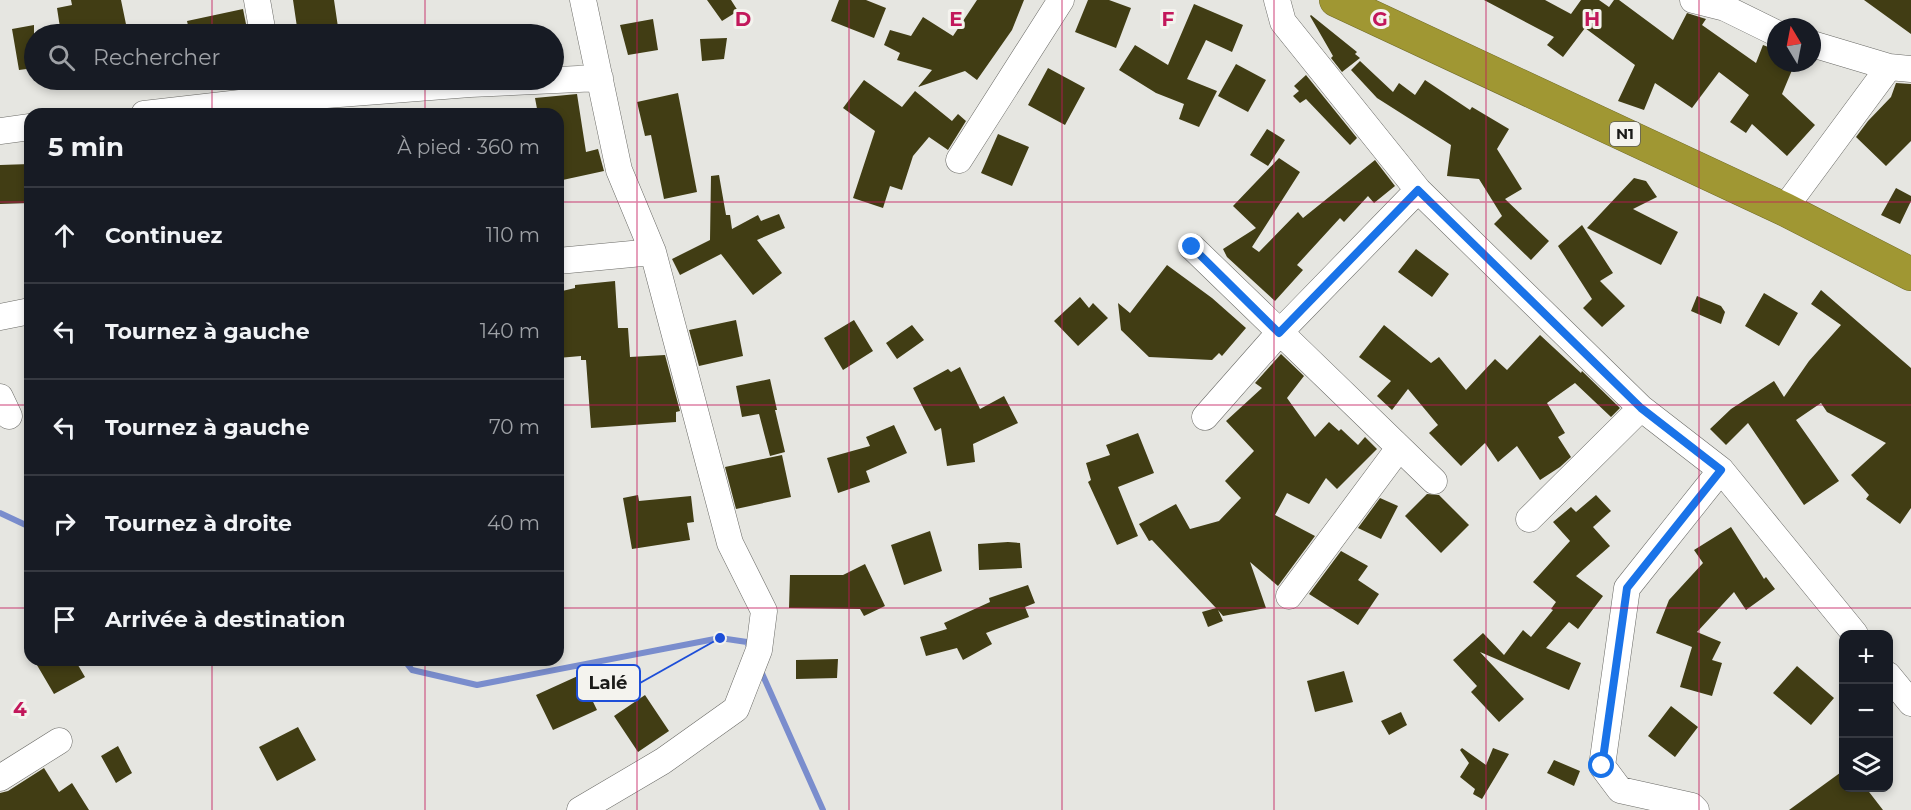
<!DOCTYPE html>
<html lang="fr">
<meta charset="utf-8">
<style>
body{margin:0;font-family:Montserrat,sans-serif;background:#20242c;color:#f1f3f6}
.controls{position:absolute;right:18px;bottom:18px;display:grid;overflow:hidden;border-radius:12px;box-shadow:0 3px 9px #0003}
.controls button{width:54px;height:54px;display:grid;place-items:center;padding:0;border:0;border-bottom:2px solid #363941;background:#171b24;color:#f1f3f6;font:30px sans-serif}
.compass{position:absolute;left:1767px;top:18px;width:54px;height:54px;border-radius:50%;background:#171b24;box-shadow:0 3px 9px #0003;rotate:350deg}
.stop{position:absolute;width:18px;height:18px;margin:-14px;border:4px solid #1a73e8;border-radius:50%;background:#fff}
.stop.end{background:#1a73e8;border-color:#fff;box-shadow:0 2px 6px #0008}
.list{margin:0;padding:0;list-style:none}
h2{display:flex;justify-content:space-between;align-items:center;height:78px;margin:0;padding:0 24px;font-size:26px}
h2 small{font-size:20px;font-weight:400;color:#9ea1a6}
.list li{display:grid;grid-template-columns:39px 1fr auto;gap:18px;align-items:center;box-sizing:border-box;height:96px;padding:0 24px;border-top:2px solid #363941}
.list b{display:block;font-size:22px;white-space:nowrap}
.list em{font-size:20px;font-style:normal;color:#9ea1a6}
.icon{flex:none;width:33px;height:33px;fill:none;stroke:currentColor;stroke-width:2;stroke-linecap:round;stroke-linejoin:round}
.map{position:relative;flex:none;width:1911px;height:810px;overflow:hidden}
.search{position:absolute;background:#171b24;box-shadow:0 3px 9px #0003;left:24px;top:24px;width:540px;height:66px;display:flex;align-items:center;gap:15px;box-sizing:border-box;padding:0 21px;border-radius:33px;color:#9ea1a6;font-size:22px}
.panel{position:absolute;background:#171b24;box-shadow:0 3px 9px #0003;left:24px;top:108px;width:540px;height:558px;border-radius:18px}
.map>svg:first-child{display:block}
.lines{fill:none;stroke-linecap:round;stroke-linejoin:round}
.stream{stroke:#7a8dcd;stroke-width:6}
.building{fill:#413d14}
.minor-casing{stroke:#6a6a66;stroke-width:27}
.highway-casing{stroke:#716c2a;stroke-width:34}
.minor{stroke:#fff;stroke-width:26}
.highway{stroke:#a09733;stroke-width:33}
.route{stroke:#1a73e8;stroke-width:8}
.grid{fill:none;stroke:#c2185b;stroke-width:1.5;stroke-opacity:0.55}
.labels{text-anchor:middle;stroke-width:6;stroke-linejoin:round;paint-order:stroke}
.shield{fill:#f4f3ee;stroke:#5c5c59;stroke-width:1.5}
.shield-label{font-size:15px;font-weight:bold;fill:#1b1b19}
.grid-label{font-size:20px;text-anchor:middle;font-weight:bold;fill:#c2185b;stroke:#f4f3ee;stroke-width:6;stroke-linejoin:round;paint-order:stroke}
.leader{fill:none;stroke:#1d4ed8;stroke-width:2}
.callout-dot{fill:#1d4ed8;stroke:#f4f3ee;stroke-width:2}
.callout{fill:#f4f3ee;stroke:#1d4ed8;stroke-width:2}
.callout-label{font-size:18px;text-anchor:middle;font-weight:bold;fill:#1b1b19}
</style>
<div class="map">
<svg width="1911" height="810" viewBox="0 0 1911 810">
<rect width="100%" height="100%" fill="#e6e6e1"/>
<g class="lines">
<path class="stream" d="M0 513 30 527
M404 660 412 670 477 685 720 638 747 642 750 649
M760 669 823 810"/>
</g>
<path class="building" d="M71 0H121L128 34H61L57 8 72 5Z
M293 0H334L339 34H298Z
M707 0H731L738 11 722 21Z
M839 0H866L886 8 874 38 831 21Z
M977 0H1024L1012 30 977 80 965 71 918 87 932 70 897 60 900 53 884 45 890 30 911 36 923 17 953 36Z
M1088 0H1109L1131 8 1116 48 1075 32Z
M1484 0H1545L1571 14 1581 0H1599L1609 7 1614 0H1619L1673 40 1687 13 1706 19 1702 25 1756 63 1763 45 1776 50V63H1795L1782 94 1815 125 1787 156 1752 124 1746 133 1730 122 1749 95 1719 72 1692 108 1655 83 1644 110 1618 101 1635 65 1585 28 1563 57 1547 45 1554 37Z
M1864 0H1911V34Z
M1194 4 1243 25 1232 52 1206 40 1187 79 1217 91 1199 127 1179 119 1184 104 1156 93 1119 70 1135 45 1168 65Z
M243 9 248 34H190L187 21Z
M1311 15 1357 52 1355 54 1360 58 1342 72 1331 58 1333 56 1310 16Z
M653 19 658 50 628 55 620 25Z
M34 25V68L19 70 12 29Z
M727 38 724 59 702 61 700 39Z
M1360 61 1393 92 1399 83 1415 95 1425 80 1470 110 1472 107 1509 129 1497 149 1522 189 1505 199 1549 241 1531 260 1494 224 1502 216 1479 179 1447 176 1451 145 1377 98 1351 70Z
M1236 64 1266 80 1248 112 1218 96Z
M1048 68 1085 88 1065 125 1028 105Z
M1306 75 1357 138 1350 145 1306 99 1300 103 1293 96 1299 91 1294 86Z
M864 80 902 107 915 91 952 121 958 114 966 121 948 150 929 137 913 156 902 190 890 186 883 208 853 198 875 131 843 108Z
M1896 83 1911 84V141L1886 166 1856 137 1868 121 1891 97Z
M678 93 697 192 664 199 651 135 645 136 637 102Z
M577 94 586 152 598 149 604 171 558 181V114H538L535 98Z
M1267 129 1285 140 1268 166 1250 155Z
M998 134 1029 147 1012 186 981 173Z
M1279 158 1300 172 1252 247 1259 252 1298 212 1303 218 1375 160 1395 186 1374 203 1368 196 1344 222 1340 218 1297 265 1303 270 1275 301 1227 257 1223 249 1256 228 1233 206Z
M30 164V203L0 204V165Z
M719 175 726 215H730L732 229 758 215 761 221 779 214 785 228 757 240 782 273 753 295 721 254 680 275 672 259 710 240 711 176Z
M1634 178 1646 181 1657 197 1633 209 1678 232 1661 265 1587 228Z
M1896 188 1911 196V201L1900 224 1881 215Z
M1582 225 1613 273 1600 281 1625 306 1602 327 1583 308 1592 299 1558 246Z
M1416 249 1449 274 1432 297 1398 272Z
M1167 265 1212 298 1246 328 1222 356 1219 353 1212 360 1149 357 1121 330 1118 303 1130 313Z
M615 281 618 328H628L630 357 665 355 680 411 676 412V422L591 428 586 360H581V356L558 358V292L575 288V285Z
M1821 290 1911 368V508L1900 524 1866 499 1869 495 1851 475 1886 443 1827 412 1821 403 1796 420 1839 481 1804 505 1748 423 1726 445 1710 429 1731 409 1774 381 1784 397 1809 361 1841 325 1811 304Z
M1764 293 1798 313 1779 346 1745 326Z
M1697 296 1721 306 1725 312 1721 324 1691 311Z
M1080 297 1089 308 1093 303 1108 318 1078 346 1054 321Z
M736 320 743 356 699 366 689 330Z
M854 320 873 351 843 370 824 338Z
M912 325 924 340 897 359 886 343Z
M1384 325 1431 363 1439 357 1466 390 1495 359 1507 370 1540 335 1581 373 1582 371 1620 408 1611 417 1575 383 1547 403 1565 433 1558 437 1571 457 1560 467 1540 480 1517 446 1498 462 1485 443 1461 466 1429 433 1438 425 1408 389 1392 410 1377 396 1391 381 1359 357Z
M1281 354 1304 376 1287 398 1315 437 1329 422 1339 431 1341 429 1358 445 1365 437 1377 449 1337 489 1326 478 1309 504 1287 493 1275 515 1315 536 1278 586 1250 562 1266 608 1223 616 1218 610 1223 621 1208 627 1202 612 1216 608 1152 540 1149 541 1139 524 1176 504 1190 529 1219 521 1241 498 1225 481 1254 451 1226 421 1262 388 1255 383Z
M960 367 980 409 1004 396 1018 423 973 444 975 462 947 466 941 428 935 431 913 388 948 369 951 372Z
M770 379 777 410H775L785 452 770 456 759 414 742 417 736 386Z
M894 425 907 453 866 471 870 482 838 493 827 458 870 446 866 437Z
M1138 433 1154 473 1118 487 1138 536 1117 545 1088 482 1091 480 1086 463 1110 455 1106 445Z
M782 455 791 497 736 509 725 467Z
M1427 494 1439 495 1469 525 1441 553 1405 516Z
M638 495 639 501 691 496 694 522 687 523 690 540 632 549 623 498Z
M1596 495 1611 511 1593 527 1610 546 1576 576 1603 596 1578 629 1569 622 1546 648 1581 663 1569 690 1480 652 1524 699 1499 722 1471 692 1477 686 1453 660 1483 633 1504 655 1523 630 1531 637 1553 610 1551 609 1556 602 1533 582 1570 541 1553 522 1571 507 1576 512Z
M1380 498 1398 506 1381 539 1358 528Z
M1731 527 1764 579 1766 577 1775 589 1746 610 1734 592 1697 632 1721 642 1712 660 1722 663 1712 696 1680 687 1692 647 1656 633 1669 600 1703 563 1694 550Z
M930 531 942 571 904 585 891 545Z
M1008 542 1020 543 1022 568 979 570 978 544Z
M1341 551 1368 566 1358 580 1379 594 1358 625 1309 594Z
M865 564 885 606 864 616 860 609 789 608 790 575H843Z
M1028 585 1035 603 1025 607 1029 617 986 633 992 644 963 660 957 648 926 656 920 637 947 629 944 623 990 602 989 598Z
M838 659 837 678 796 679V660Z
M34 660H75L85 677 54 694Z
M1797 666 1834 698 1811 725 1773 693Z
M1344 671 1353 702 1315 712 1307 681Z
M580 675 597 710 553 730 536 695Z
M645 695 669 731 638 752 614 716Z
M1671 706 1698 727 1675 757 1648 736Z
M1401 712 1407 725 1389 735 1381 721Z
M298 727 316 760 277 781 259 747Z
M118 746 132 773 116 783 101 756Z
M1462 748 1486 765 1493 748 1509 754 1482 799 1473 794 1475 789 1460 777 1469 763 1460 750Z
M1554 760 1580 771 1574 786 1547 773Z
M44 768 59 792 72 783 89 810H0V793L8 791Z
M1844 770V788H1866L1883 810H1789Z"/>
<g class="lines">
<g class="minor-casing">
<path id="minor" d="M257 0 263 34
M1277 0 1283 22 1418 190 1641 408 1721 470 1855 634
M1693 0 1725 8 1776 33
M1812 44 1889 67 1911 69
M144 114 274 99 470 84 600 78
M0 131 30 127
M959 160 1061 0
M1784 209 1889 67
M1192 247 1434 481
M558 261 653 252
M0 317 30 311
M0 397 9 416
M1205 417 1279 333 1418 190
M1529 519 1641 408
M1289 596 1399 448
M1888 675 1911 703
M0 778 59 741
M580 810 663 761 736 709 759 650 764 611 730 543 653 252 619 170 583 0
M1696 810 1692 806 1620 790 1602 766 1627 588 1721 470"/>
</g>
<g class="highway-casing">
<path id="highway" d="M1336 0 1784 209 1911 274"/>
</g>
<use href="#minor" class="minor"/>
<use href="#highway" class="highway"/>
</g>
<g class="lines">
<path class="route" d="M1192 247 1279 333 1418 190 1641 408 1721 470 1627 588 1602 766"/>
</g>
<path class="grid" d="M212 0V34M425 0V34M637 0V810M849 0V810M1062 0V810M1274 0V810M1486 0V810M1699 0V810M212 80V114M425 80V114M0 202H30M558 202H1911M0 405H30M558 405H1911M0 608H30M558 608H1911M212 660V810M425 660V810"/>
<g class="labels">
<rect class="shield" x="1610" y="122" width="30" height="24" rx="4.5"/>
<g class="shield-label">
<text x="1625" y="139">N1</text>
</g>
</g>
<g class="grid-label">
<text x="743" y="26">D</text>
<text x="956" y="26">E</text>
<text x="1168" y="26">F</text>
<text x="1380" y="26">G</text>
<text x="1592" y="26">H</text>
<text x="20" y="716">4</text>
</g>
<path class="leader" d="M720 638L640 683"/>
<circle class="callout-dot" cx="720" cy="638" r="6"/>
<rect class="callout" x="577" y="665" width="63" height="36" rx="6"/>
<g class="callout-label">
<text x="608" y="689">Lalé</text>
</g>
</svg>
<div class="controls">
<button>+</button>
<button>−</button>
<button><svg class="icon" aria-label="layers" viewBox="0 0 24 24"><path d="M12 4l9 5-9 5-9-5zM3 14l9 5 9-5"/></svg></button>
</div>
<svg class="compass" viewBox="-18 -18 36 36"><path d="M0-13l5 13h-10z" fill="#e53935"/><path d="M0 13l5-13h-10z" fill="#9ea1a6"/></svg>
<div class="stop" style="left:1602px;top:766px"></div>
<div class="stop end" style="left:1192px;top:247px"></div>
<div class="search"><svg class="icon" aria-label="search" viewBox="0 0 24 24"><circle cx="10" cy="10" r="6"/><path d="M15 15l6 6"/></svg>Rechercher</div>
<section class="panel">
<h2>5 min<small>À pied · 360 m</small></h2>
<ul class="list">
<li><svg class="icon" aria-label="ahead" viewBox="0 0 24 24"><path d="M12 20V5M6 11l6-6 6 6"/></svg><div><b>Continuez</b></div><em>110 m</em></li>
<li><svg class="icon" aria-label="left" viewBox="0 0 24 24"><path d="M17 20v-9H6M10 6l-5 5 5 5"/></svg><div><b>Tournez à gauche</b></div><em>140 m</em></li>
<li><svg class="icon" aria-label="left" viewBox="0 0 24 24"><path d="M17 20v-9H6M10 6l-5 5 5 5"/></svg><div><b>Tournez à gauche</b></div><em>70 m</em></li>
<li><svg class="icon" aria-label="right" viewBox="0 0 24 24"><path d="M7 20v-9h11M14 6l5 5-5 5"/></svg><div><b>Tournez à droite</b></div><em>40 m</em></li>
<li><svg class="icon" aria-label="arrive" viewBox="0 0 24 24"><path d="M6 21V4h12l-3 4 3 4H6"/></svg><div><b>Arrivée à destination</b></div></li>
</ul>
</section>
</div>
